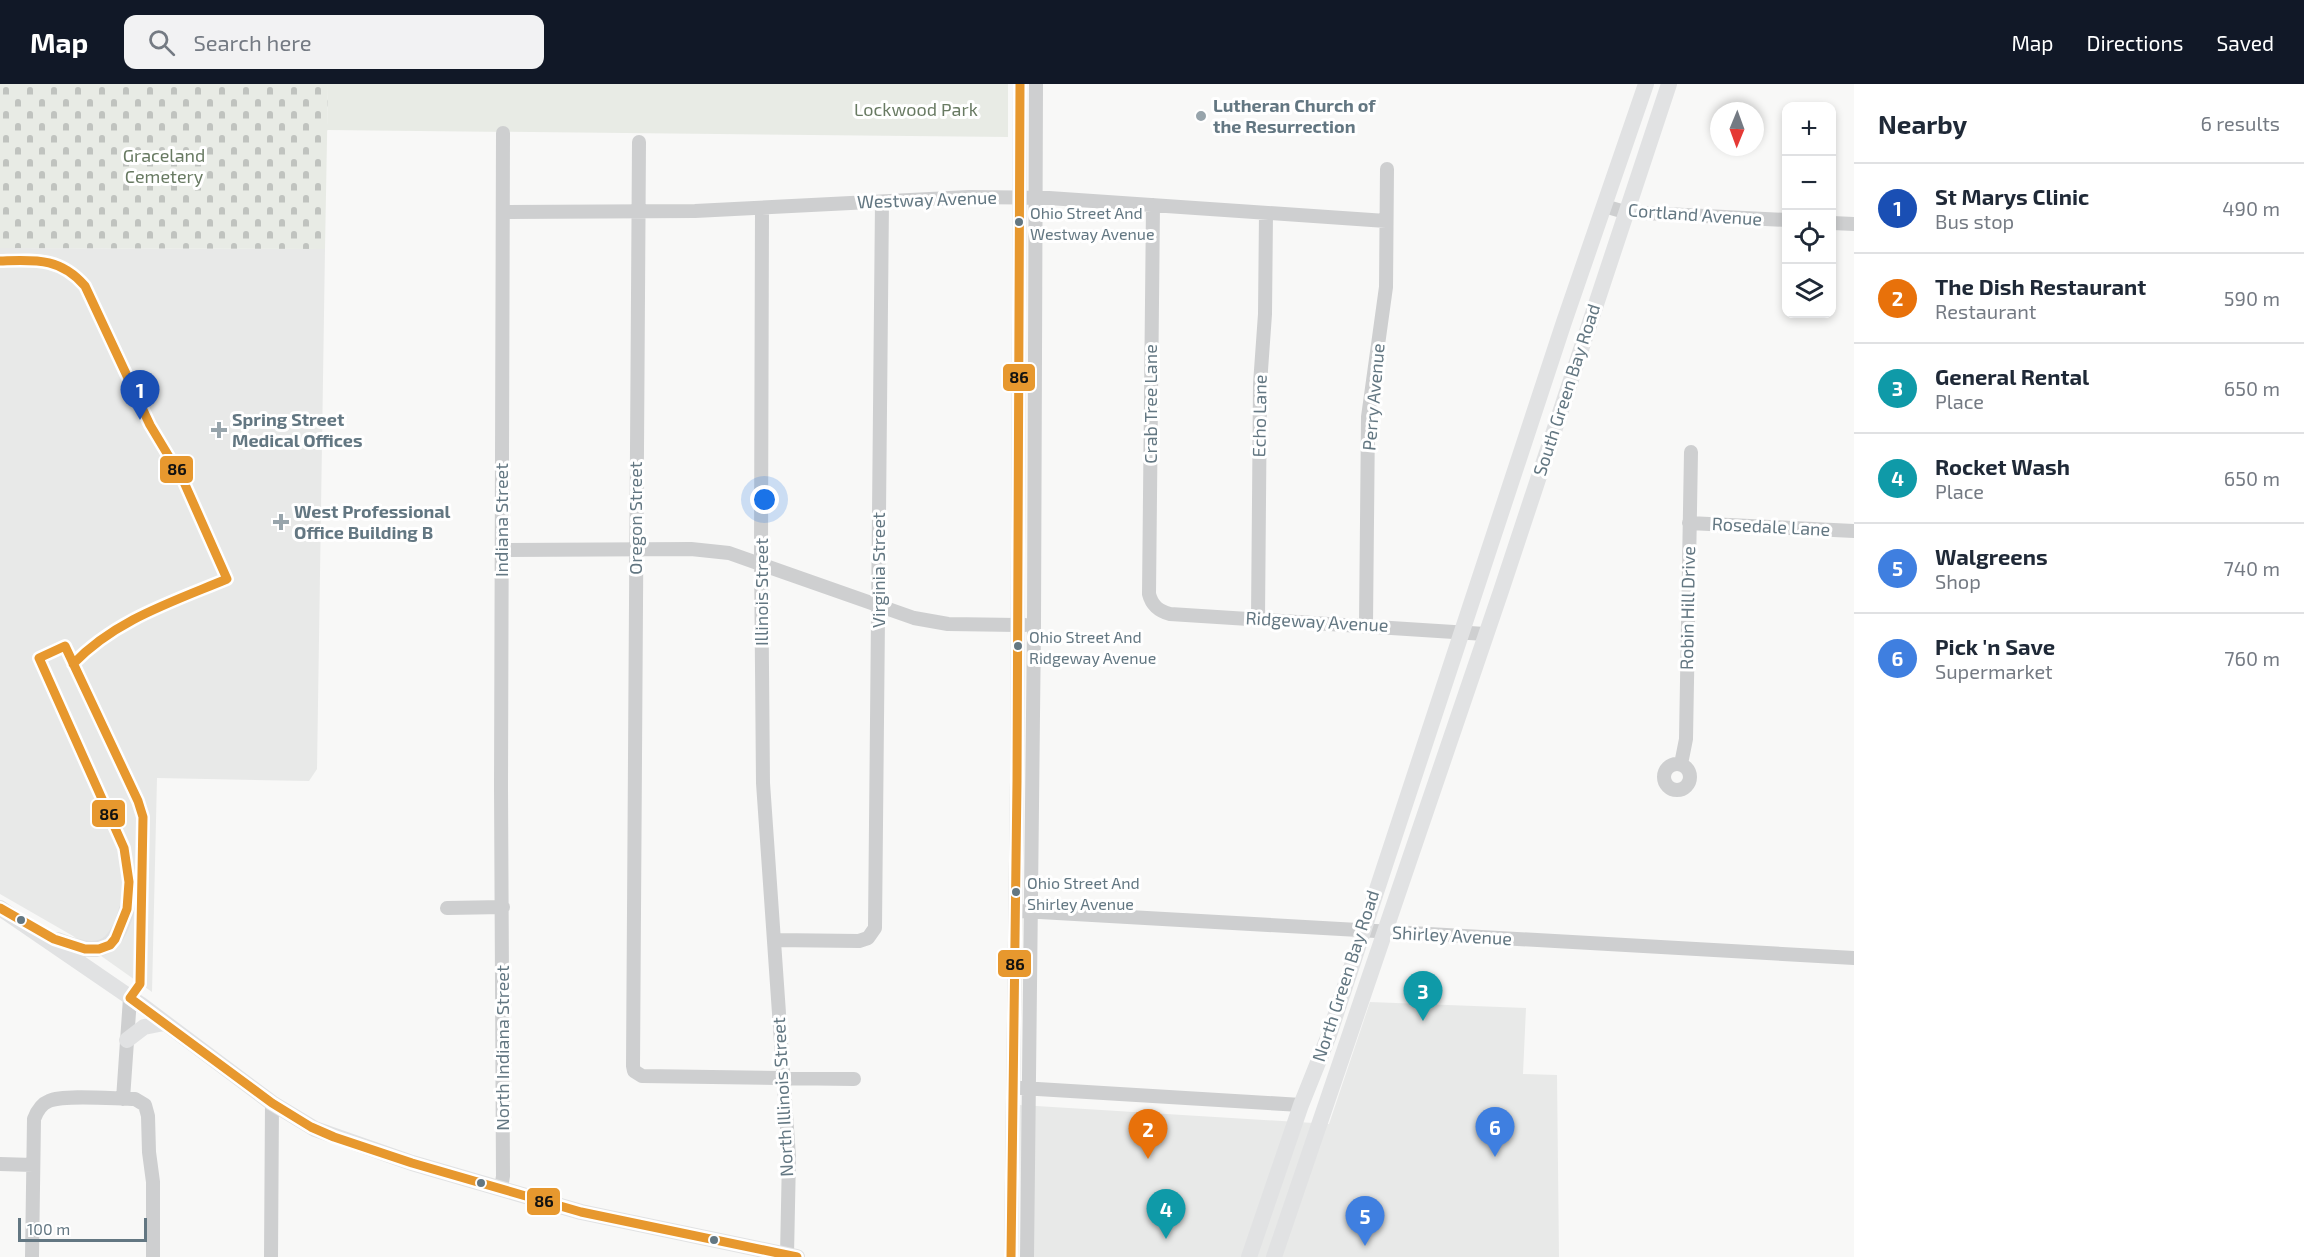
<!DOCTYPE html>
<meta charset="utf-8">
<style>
body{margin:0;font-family:"Exo 2",sans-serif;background:#f2f2f3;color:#1f2937}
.controls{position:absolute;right:18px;top:18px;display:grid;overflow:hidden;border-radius:12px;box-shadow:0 3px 9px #0003}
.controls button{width:54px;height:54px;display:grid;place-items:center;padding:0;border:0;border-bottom:2px solid #e0e1e3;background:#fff;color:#1f2937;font:30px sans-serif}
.compass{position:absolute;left:1710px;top:18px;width:54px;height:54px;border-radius:50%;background:#fff;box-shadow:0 3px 9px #0003;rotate:181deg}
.scale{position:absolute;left:18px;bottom:15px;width:129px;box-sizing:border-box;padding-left:6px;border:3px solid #637782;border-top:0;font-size:16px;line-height:21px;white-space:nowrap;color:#637782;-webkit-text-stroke:4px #fff;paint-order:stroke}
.you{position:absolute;left:765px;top:416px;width:21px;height:21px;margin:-15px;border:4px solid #fff;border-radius:50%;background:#1a73e8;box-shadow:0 0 0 9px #1a73e833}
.badge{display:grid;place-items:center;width:39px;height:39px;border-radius:50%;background:#111827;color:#fff;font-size:20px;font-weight:700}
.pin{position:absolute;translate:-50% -50px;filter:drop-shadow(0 2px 3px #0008)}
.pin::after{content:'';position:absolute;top:32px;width:21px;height:18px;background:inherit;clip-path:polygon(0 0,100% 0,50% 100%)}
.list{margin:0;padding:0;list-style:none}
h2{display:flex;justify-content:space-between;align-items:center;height:78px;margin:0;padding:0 24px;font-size:26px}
h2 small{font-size:20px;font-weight:400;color:#747a83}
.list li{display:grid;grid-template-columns:39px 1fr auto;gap:18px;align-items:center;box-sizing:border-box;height:90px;padding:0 24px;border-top:2px solid #e0e1e3}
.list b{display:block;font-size:22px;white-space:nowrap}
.list p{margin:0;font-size:20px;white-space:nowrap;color:#747a83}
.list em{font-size:20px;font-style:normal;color:#747a83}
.icon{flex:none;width:33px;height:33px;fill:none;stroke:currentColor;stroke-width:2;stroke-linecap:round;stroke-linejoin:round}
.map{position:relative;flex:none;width:1854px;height:1173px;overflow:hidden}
header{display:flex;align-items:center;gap:36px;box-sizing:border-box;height:84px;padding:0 30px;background:#111827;color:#fff}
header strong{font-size:28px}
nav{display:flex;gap:33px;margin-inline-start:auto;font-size:21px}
.search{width:420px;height:54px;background:#f2f2f3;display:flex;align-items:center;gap:15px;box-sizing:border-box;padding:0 21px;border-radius:12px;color:#747a83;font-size:22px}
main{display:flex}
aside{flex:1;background:#fff}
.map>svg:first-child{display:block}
.built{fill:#e8e9e8}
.cemetery{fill:url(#cemetery-stones)}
.green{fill:#e8ebe5}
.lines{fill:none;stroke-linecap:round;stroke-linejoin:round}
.minor{stroke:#cecfd0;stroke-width:14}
.major{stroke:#e1e2e3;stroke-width:16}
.bus-1-casing{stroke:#fff;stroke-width:14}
.bus-1{stroke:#e7982e;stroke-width:9}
.poi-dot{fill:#97a4ab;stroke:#fff;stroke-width:2}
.bus-dot{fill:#637782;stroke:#fff;stroke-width:2}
.labels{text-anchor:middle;stroke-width:6;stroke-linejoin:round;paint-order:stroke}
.bus-label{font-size:16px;fill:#637782;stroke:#fff;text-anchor:start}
.poi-label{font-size:18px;font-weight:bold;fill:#637782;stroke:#fff;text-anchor:start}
.park-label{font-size:18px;fill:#687a62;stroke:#fff}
.street-label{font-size:18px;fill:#637782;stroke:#fff}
.line-badge{stroke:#fff;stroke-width:2}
.pale-badge-label{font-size:16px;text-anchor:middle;font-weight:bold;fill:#111}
</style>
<header>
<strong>Map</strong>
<div class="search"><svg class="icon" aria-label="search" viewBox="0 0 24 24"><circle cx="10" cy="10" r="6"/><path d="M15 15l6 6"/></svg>Search here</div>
<nav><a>Map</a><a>Directions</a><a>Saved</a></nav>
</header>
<main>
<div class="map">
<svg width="1854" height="1173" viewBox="0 0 1854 1173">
<defs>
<pattern id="cemetery-stones" width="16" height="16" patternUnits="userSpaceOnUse" patternTransform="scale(1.5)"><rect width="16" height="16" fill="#e8ebe5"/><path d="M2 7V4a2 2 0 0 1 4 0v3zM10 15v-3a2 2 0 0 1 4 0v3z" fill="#c0c3bf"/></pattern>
</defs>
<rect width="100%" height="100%" fill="#f8f8f7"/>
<path class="built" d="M0 164 325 165 317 685 309 697 157 694 152 908 73 852 0 810Z
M1370 918 1526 924 1523 990 1557 991 1559 1173H1021L1020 1021 1329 1040Z"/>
<path class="cemetery" d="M0 0H328L325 165 0 164Z"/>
<path class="green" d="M328 0H1008V53L327 46Z"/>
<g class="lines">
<path class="minor" d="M639 58 633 982 634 987 642 992 854 995
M1153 121 1149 510C1152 522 1159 527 1170 530L1485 550
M1604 122 1625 128 1786 136
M762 124 761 470 763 699 789 1073 787 1171
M503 128 695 127 969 113 1049 114 1386 137
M1832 139 1854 140
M1689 439 1854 447
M502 466 691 465 729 469 914 534 948 540 1025 541
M1258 535 1260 300 1265 230 1266 129
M1366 541 1368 333 1386 203 1387 85
M1681 680 1686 655 1691 368
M1664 693a13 13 0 1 1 26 0a13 13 0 1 1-26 0Z
M447 824 503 823
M1022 827 1854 874
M774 856 859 857 868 854 875 844 882 118
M1021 1004 1301 1021
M123 1015 130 914
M0 1080 33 1081
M501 1105 503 1092 501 703 503 49
M32 1173 34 1035C37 1027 41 1020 49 1017 64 1010 116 1015 135 1015L145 1021 148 1032 149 1068 153 1098V1173
M271 1173 272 1019
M1011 1173 1017 697 1020 0
M1027 1173 1034 541 1036 0"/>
<path class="major" d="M0 824 140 920 272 1019 315 1045 412 1079 581 1128 797 1173
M57 856C98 873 115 868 127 825
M127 956 144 943 164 939
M1249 1173 1301 1021 1329 951 1564 238 1646 0
M1274 1173 1501 507 1669 0"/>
<g class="bus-1-casing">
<path id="bus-1" d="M0 177C35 176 60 173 85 202L150 341 183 396 227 495C172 518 115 536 73 580
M0 824 54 855 85 865H99L110 861 115 855 127 825 129 798 124 764 39 574 65 562 138 717 143 733 140 900 130 914 272 1019 311 1043 334 1053 412 1079 581 1128 797 1173
M1011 1173 1017 697 1020 0"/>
</g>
<use href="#bus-1" class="bus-1"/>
</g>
<g class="poi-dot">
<circle cx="1201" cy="32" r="6"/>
<path d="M216 337h6v6h6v6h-6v6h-6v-6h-6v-6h6z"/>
<path d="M278 429h6v6h6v6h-6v6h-6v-6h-6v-6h6z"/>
</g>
<g class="bus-dot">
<circle cx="1019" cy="138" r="5"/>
<circle cx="1018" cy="562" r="5"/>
<circle cx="1016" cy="808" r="5"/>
<circle cx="21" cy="836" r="5"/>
<circle cx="481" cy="1099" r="5"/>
<circle cx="714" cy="1156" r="5"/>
</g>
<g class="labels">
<g class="bus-label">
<text x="1030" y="135">Ohio Street And<tspan x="1030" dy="21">Westway Avenue</tspan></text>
<text x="1029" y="559">Ohio Street And<tspan x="1029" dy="21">Ridgeway Avenue</tspan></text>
<text x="1027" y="805">Ohio Street And<tspan x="1027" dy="21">Shirley Avenue</tspan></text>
</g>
<g class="poi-label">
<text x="1213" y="28">Lutheran Church of<tspan x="1213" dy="21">the Resurrection</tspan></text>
<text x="232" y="342">Spring Street<tspan x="232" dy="21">Medical Offices</tspan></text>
<text x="294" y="434">West Professional<tspan x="294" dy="21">Office Building B</tspan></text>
</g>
<g class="park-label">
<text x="916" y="32">Lockwood Park</text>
<text x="164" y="78">Graceland<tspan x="164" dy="21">Cemetery</tspan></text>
</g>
<g class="street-label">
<text transform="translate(927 116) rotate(-2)" y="6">Westway Avenue</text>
<text transform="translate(1695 131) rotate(4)" y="6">Cortland Avenue</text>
<text transform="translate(1567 306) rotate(-72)" y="6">South Green Bay Road</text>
<text transform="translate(1374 313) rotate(-85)" y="6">Perry Avenue</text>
<text transform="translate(1151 320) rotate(-90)" y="6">Crab Tree Lane</text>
<text transform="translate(1260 332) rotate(-89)" y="6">Echo Lane</text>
<text transform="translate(636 434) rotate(-90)" y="6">Oregon Street</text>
<text transform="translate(502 436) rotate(-90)" y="6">Indiana Street</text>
<text transform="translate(1771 443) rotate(3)" y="6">Rosedale Lane</text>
<text transform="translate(879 486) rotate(-90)" y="6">Virginia Street</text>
<text transform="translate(762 508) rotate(-90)" y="6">Illinois Street</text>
<text transform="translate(1688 524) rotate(-89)" y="6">Robin Hill Drive</text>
<text transform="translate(1317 538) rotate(3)" y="6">Ridgeway Avenue</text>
<text transform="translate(1452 852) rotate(3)" y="6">Shirley Avenue</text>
<text transform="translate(1346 892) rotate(-72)" y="6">North Green Bay Road</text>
<text transform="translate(503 964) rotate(-90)" y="6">North Indiana Street</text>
<text transform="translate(783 1013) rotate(-93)" y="6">North Illinois Street</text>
</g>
</g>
<g class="line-badge">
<rect x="1002" y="279" width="34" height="29" rx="6" fill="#e7982e"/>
<rect x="159" y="371" width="35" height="29" rx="6" fill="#e7982e"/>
<rect x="91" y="715" width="35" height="29" rx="6" fill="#e7982e"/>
<rect x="997" y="865" width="35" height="29" rx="6" fill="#e7982e"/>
<rect x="526" y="1103" width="35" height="29" rx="6" fill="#e7982e"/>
</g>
<g class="pale-badge-label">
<text x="1019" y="299">86</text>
<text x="177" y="391">86</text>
<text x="109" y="736">86</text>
<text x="1015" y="886">86</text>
<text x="544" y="1123">86</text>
</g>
</svg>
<div class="controls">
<button>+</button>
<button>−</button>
<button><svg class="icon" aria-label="locate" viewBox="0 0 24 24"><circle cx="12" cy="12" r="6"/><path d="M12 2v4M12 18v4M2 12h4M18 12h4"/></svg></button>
<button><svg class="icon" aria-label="layers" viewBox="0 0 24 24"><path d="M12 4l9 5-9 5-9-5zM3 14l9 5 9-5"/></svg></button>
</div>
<svg class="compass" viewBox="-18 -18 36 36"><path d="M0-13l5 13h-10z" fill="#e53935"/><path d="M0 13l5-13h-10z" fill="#747a83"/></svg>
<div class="scale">100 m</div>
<div class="you"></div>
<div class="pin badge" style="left:140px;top:336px;background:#1a4fb4">1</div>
<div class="pin badge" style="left:1148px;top:1075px;background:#e8710a">2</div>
<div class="pin badge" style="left:1423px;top:937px;background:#0f9aa8">3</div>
<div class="pin badge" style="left:1166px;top:1155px;background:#0f9aa8">4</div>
<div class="pin badge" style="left:1365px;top:1162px;background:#3f7fe0">5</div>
<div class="pin badge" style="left:1495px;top:1073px;background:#3f7fe0">6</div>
</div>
<aside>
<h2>Nearby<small>6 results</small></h2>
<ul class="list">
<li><span class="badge" style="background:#1a4fb4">1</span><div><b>St Marys Clinic</b><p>Bus stop</p></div><em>490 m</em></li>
<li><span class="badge" style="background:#e8710a">2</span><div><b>The Dish Restaurant</b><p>Restaurant</p></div><em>590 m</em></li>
<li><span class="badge" style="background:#0f9aa8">3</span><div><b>General Rental</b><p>Place</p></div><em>650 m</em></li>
<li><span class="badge" style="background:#0f9aa8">4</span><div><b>Rocket Wash</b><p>Place</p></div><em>650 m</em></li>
<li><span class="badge" style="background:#3f7fe0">5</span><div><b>Walgreens</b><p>Shop</p></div><em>740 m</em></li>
<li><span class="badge" style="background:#3f7fe0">6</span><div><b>Pick 'n Save</b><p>Supermarket</p></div><em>760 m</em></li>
</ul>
</aside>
</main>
